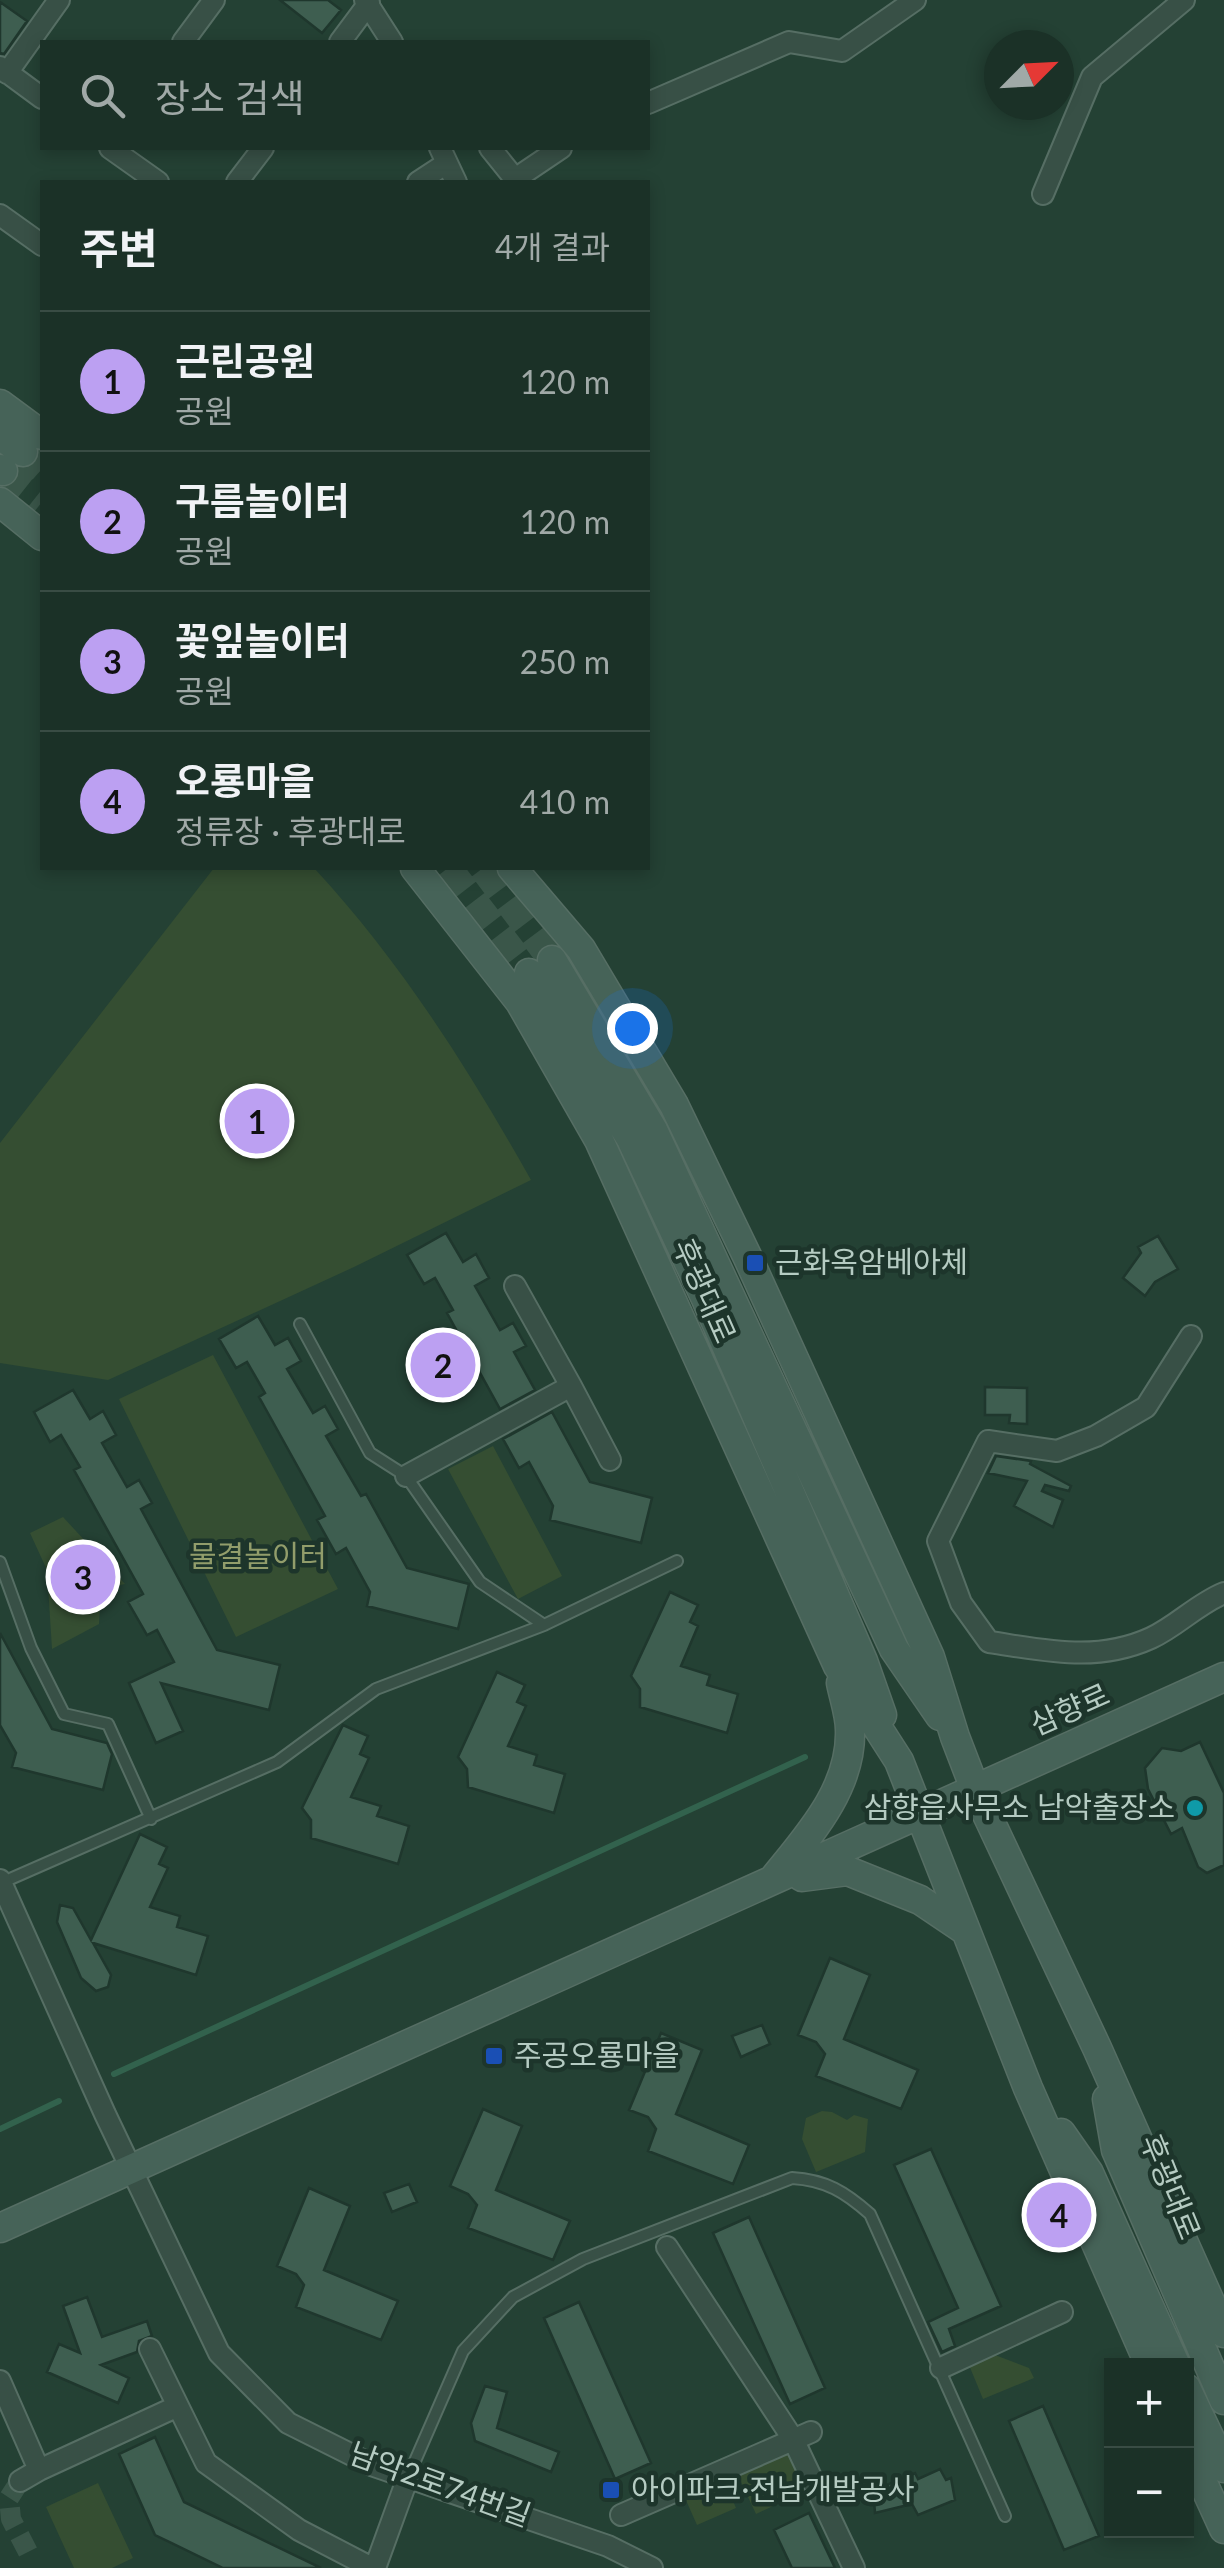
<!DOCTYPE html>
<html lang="ko">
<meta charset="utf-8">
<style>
body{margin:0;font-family:Lato,"Noto Sans KR",sans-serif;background:#283d33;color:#f1f3f6}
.controls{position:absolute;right:30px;bottom:30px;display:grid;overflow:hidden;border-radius:0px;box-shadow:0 5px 15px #0003}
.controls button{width:90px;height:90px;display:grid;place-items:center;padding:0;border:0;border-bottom:2px solid #394c44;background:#1b3127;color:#f1f3f6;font:50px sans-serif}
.compass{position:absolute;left:984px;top:30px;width:90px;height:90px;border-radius:50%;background:#1b3127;box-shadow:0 5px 15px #0003;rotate:66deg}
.you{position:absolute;left:632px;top:1028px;width:35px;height:35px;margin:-25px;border:8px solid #fff;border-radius:50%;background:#1a73e8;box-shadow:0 0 0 15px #1a73e833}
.badge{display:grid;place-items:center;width:65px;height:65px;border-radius:50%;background:#bca0f2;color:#111;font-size:32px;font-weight:700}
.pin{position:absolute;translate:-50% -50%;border:5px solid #fff;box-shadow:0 2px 10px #0006}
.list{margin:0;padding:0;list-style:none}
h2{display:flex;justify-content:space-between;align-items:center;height:130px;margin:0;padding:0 40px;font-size:42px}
h2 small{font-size:32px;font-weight:400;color:#a0a9a7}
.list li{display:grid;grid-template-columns:65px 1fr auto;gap:30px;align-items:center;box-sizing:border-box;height:140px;padding:0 40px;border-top:2px solid #394c44}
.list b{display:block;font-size:38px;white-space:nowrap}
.list p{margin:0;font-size:32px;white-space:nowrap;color:#a0a9a7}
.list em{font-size:32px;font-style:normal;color:#a0a9a7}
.icon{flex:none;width:55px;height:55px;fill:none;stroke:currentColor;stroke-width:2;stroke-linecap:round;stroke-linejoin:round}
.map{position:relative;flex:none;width:1224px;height:2568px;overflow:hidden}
.search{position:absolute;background:#1b3127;box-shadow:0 5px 15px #0003;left:40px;top:40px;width:610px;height:110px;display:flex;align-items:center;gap:25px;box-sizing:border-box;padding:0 35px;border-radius:0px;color:#a0a9a7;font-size:38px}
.panel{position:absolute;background:#1b3127;box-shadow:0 5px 15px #0003;left:40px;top:180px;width:610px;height:690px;border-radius:0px}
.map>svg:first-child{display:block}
.green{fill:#354e32}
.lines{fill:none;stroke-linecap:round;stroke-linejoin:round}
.stream{stroke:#32624d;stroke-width:6}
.building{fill:#3e5e50;stroke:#1f372d;stroke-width:2.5}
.street-tunnel{stroke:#3a5649;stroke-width:20;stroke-dasharray:20 10;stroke-linecap:butt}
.secondary-tunnel{stroke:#3a5649;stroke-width:28;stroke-dasharray:28 14;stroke-linecap:butt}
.lane-casing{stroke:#566e64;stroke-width:14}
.street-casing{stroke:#566e64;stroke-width:24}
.secondary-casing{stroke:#566e64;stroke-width:31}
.lane{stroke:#385046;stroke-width:10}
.street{stroke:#385046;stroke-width:20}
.secondary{stroke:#466358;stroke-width:28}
.transit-dot{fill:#1a4fb4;stroke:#1d352b;stroke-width:4}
.culture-dot{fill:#0f9aa8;stroke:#1d352b;stroke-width:4}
.labels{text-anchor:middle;stroke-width:9;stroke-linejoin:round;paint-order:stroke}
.poi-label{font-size:30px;fill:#b5cbc2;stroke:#1d352b;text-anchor:start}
.street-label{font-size:30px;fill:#b5cbc2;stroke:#1d352b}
.park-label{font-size:30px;fill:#929d6b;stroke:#1d352b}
</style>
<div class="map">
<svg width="1224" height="2568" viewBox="0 0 1224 2568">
<rect width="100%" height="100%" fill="#244134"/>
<path class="green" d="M214 868H314C401 962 468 1068 531 1180L354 1267 108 1380 0 1363V1143Z
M443 1331 472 1382 441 1397 413 1348Z
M213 1355 338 1589 236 1637 119 1399Z
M493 1446 562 1576 518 1599 448 1469Z
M63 1517 125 1584 101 1589 99 1624 52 1649 47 1570 30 1533Z
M822 2111 832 2112 847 2120 854 2115 868 2119 865 2152 816 2172 802 2139 806 2118Z
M995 2355 1029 2368 1034 2378 983 2399 969 2365Z
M777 2450 791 2455 807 2490 756 2514 739 2478 745 2465Z
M724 2480 736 2508 697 2525 685 2498Z
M98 2483 133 2558 112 2568H74L46 2507Z"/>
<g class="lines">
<path class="stream" d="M114 2074 805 1757
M0 2129 59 2101"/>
</g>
<path class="building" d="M280 0H328L341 10 322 33Z
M0 2 27 21 4 54 0 53Z
M446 1233 463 1262 476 1254 489 1278 475 1286 500 1330 513 1323 526 1346 514 1352 535 1390 500 1409 447 1313 453 1310 435 1278 424 1284 407 1255Z
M1158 1236 1178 1269 1155 1282 1145 1296 1123 1278 1141 1253 1138 1247Z
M258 1316 275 1345 288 1338 301 1361 287 1369 313 1413 325 1406 338 1429 326 1436 361 1496 366 1494 407 1568 469 1584 458 1629 367 1606 370 1592 346 1548 336 1554 317 1520 325 1516 259 1397 265 1393 247 1362 236 1368 219 1339Z
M985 1387 1027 1388V1424L1009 1423 1010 1415H985Z
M73 1390 90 1419 103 1411 116 1435 102 1443 127 1487 139 1480 152 1503 141 1509 217 1650 280 1665 269 1710 161 1683 183 1731 156 1743 129 1683 174 1662 157 1630 147 1635 128 1602 143 1594 74 1470 80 1467 61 1435 50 1442 34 1412Z
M552 1412 590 1482 652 1498 641 1543 550 1520 553 1506 529 1462 519 1468 503 1439Z
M996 1456 1031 1461 1030 1464 1071 1486 1069 1491 1045 1485 1042 1491 1063 1500 1053 1527 1014 1506 1027 1481 988 1473Z
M670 1592 698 1605 690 1622 698 1626 681 1666 710 1675 707 1685 738 1694 727 1733 640 1707V1689L631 1676Z
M0 1633 52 1729 107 1743 112 1754 103 1790 12 1767 16 1753 0 1725Z
M497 1672 525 1685 517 1702 526 1706 508 1746 537 1755 534 1765 565 1774 554 1813 468 1787 467 1769 458 1757Z
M343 1725 368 1736 360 1754 369 1758 351 1797 381 1806 377 1816 409 1826 398 1864 311 1838V1820L302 1808Z
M1200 1742 1224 1793V1865L1207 1873 1198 1867 1182 1828 1171 1834 1148 1789 1145 1768 1162 1748 1181 1751Z
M140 1834 167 1847 159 1864 168 1868 150 1907 180 1916 177 1927 208 1936 196 1975 93 1943 111 1975 108 1987 96 1991 81 1978 57 1922 60 1905 73 1908 91 1940Z
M830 1958 870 1975 844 2039 918 2070 901 2109 816 2076 825 2054 816 2042 798 2035Z
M762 2025 770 2044 741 2057 732 2036Z
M661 2033 702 2050 676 2114 749 2145 733 2184 648 2151 656 2129 648 2117 629 2110Z
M483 2109 522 2126 496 2190 570 2221 553 2260 468 2228 477 2205 468 2194 450 2186Z
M931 2149 1001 2306 949 2329 955 2346 942 2352 928 2322 958 2308 894 2165Z
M409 2184 417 2202 392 2212 384 2193Z
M309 2188 350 2206 324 2270 398 2301 381 2340 296 2307 304 2285 296 2274 277 2266Z
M749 2217 825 2388 790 2404 713 2233Z
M87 2297 102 2337 147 2321 152 2336 139 2341 137 2352 101 2365 129 2378 118 2403 47 2372 59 2344 80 2353 63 2306Z
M579 2302 651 2463 615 2479 544 2318Z
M485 2386 507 2392 497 2428 559 2452 551 2472 475 2441 471 2423Z
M1043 2406 1099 2536 1064 2550 1009 2421Z
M155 2437 184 2502 321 2568H223L155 2535 119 2454Z
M940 2469 946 2480 951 2478 955 2500 918 2515 912 2504 875 2513 873 2487H882L915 2473 918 2479Z
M809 2513 835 2568H792L774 2530Z"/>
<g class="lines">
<path class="street-tunnel" d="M20 2481 9 2498 11 2519 28 2552"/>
<path class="secondary-tunnel" d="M23 452 42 469
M3 471 42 502
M448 868 529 973
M483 868 552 960"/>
<g class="lane-casing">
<path id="lane" d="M300 1324 370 1453 406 1476 480 1582 544 1625
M0 1562 31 1648 64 1714 108 1724 151 1819
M1 1883 277 1762 376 1689 544 1625 677 1561
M408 2477 463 2351 513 2297 583 2259 792 2178C826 2180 845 2192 870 2214L1005 2516"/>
</g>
<g class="street-casing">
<path id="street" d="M365 0 392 42
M183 42 214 0
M340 42 369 3
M0 67 42 98
M7 73 59 0
M648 103 789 42 842 51 915 0
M110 148 158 182
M440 148 456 182
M490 148 515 179 561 148
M237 182 263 148
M418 182 447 163
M1043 194 1092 77 1184 0
M0 215 42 245
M515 1286 571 1386
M1191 1336 1146 1407 1096 1436 1057 1451 988 1441 938 1541 961 1603 989 1642C1045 1650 1096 1663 1151 1638 1177 1626 1197 1604 1224 1593
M406 1476 571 1386 610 1460
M0 1880 105 2114 219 2353 288 2423 374 2466 608 2546 652 2568
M667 2247 793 2439 854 2568
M150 2349 206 2463 299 2530 372 2568
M941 2368 1062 2312
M0 2381 39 2470 178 2406
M20 2481 39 2470
M621 2515 811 2432
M375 2568 408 2477"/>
</g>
<g class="secondary-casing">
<path id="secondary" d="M0 404 42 435
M0 435 23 452
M0 469 3 471
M0 502 42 536
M415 868 520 1002 599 1140 838 1666 899 1761 1028 2088 1150 2366
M512 868 581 949 674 1105 748 1258 930 1657 955 1737 975 1789 1097 2048 1224 2333
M552 960 653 1130 894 1649 940 1716
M529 973 631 1139 706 1299 863 1661 882 1715
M775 1877C809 1835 852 1788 850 1730 850 1715 844 1698 841 1683
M802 1877 848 1871 920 1900 966 1931
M1107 2099 1116 2150 1224 2400
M1061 2133 1089 2173 1176 2366
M0 2228 1224 1677
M1186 2388 1224 2468
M1186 2446 1224 2529"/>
</g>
<use href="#lane" class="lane"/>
<use href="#street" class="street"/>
<use href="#secondary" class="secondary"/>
</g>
<g class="transit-dot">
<rect x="745" y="1253" width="20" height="20" rx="5"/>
<rect x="484" y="2046" width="20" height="20" rx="5"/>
<rect x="601" y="2480" width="20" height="20" rx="5"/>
</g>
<circle class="culture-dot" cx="1195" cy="1808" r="10"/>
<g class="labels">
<g class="poi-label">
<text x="775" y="1273">근화옥암베아체</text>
<text x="1175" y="1818" text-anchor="end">삼향읍사무소 남악출장소</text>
<text x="514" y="2066">주공오룡마을</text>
<text x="631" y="2500">아이파크·전남개발공사</text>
</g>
<g class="street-label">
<text transform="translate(704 1291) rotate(66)" y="10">후광대로</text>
<text transform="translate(1070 1710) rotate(-24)" y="10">삼향로</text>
<text transform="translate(1170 2187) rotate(68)" y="10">후광대로</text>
<text transform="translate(440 2485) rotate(20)" y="10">남악2로74번길</text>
</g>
<g class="park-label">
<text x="258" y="1567">물결놀이터</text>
</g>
</g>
</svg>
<div class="controls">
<button>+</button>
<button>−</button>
</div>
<svg class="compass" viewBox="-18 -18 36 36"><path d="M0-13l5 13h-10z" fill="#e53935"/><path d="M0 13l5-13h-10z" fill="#a0a9a7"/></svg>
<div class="you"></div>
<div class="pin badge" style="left:257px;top:1121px">1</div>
<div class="pin badge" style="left:443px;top:1365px">2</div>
<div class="pin badge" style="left:83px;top:1577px">3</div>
<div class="pin badge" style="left:1059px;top:2215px">4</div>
<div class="search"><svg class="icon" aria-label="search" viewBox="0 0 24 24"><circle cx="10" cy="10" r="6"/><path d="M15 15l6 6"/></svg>장소 검색</div>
<section class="panel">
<h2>주변<small>4개 결과</small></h2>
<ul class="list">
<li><span class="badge">1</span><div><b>근린공원</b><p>공원</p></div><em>120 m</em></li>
<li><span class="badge">2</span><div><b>구름놀이터</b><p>공원</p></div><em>120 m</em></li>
<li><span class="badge">3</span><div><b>꽃잎놀이터</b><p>공원</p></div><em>250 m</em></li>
<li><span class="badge">4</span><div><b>오룡마을</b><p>정류장 · 후광대로</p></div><em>410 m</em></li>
</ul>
</section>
</div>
